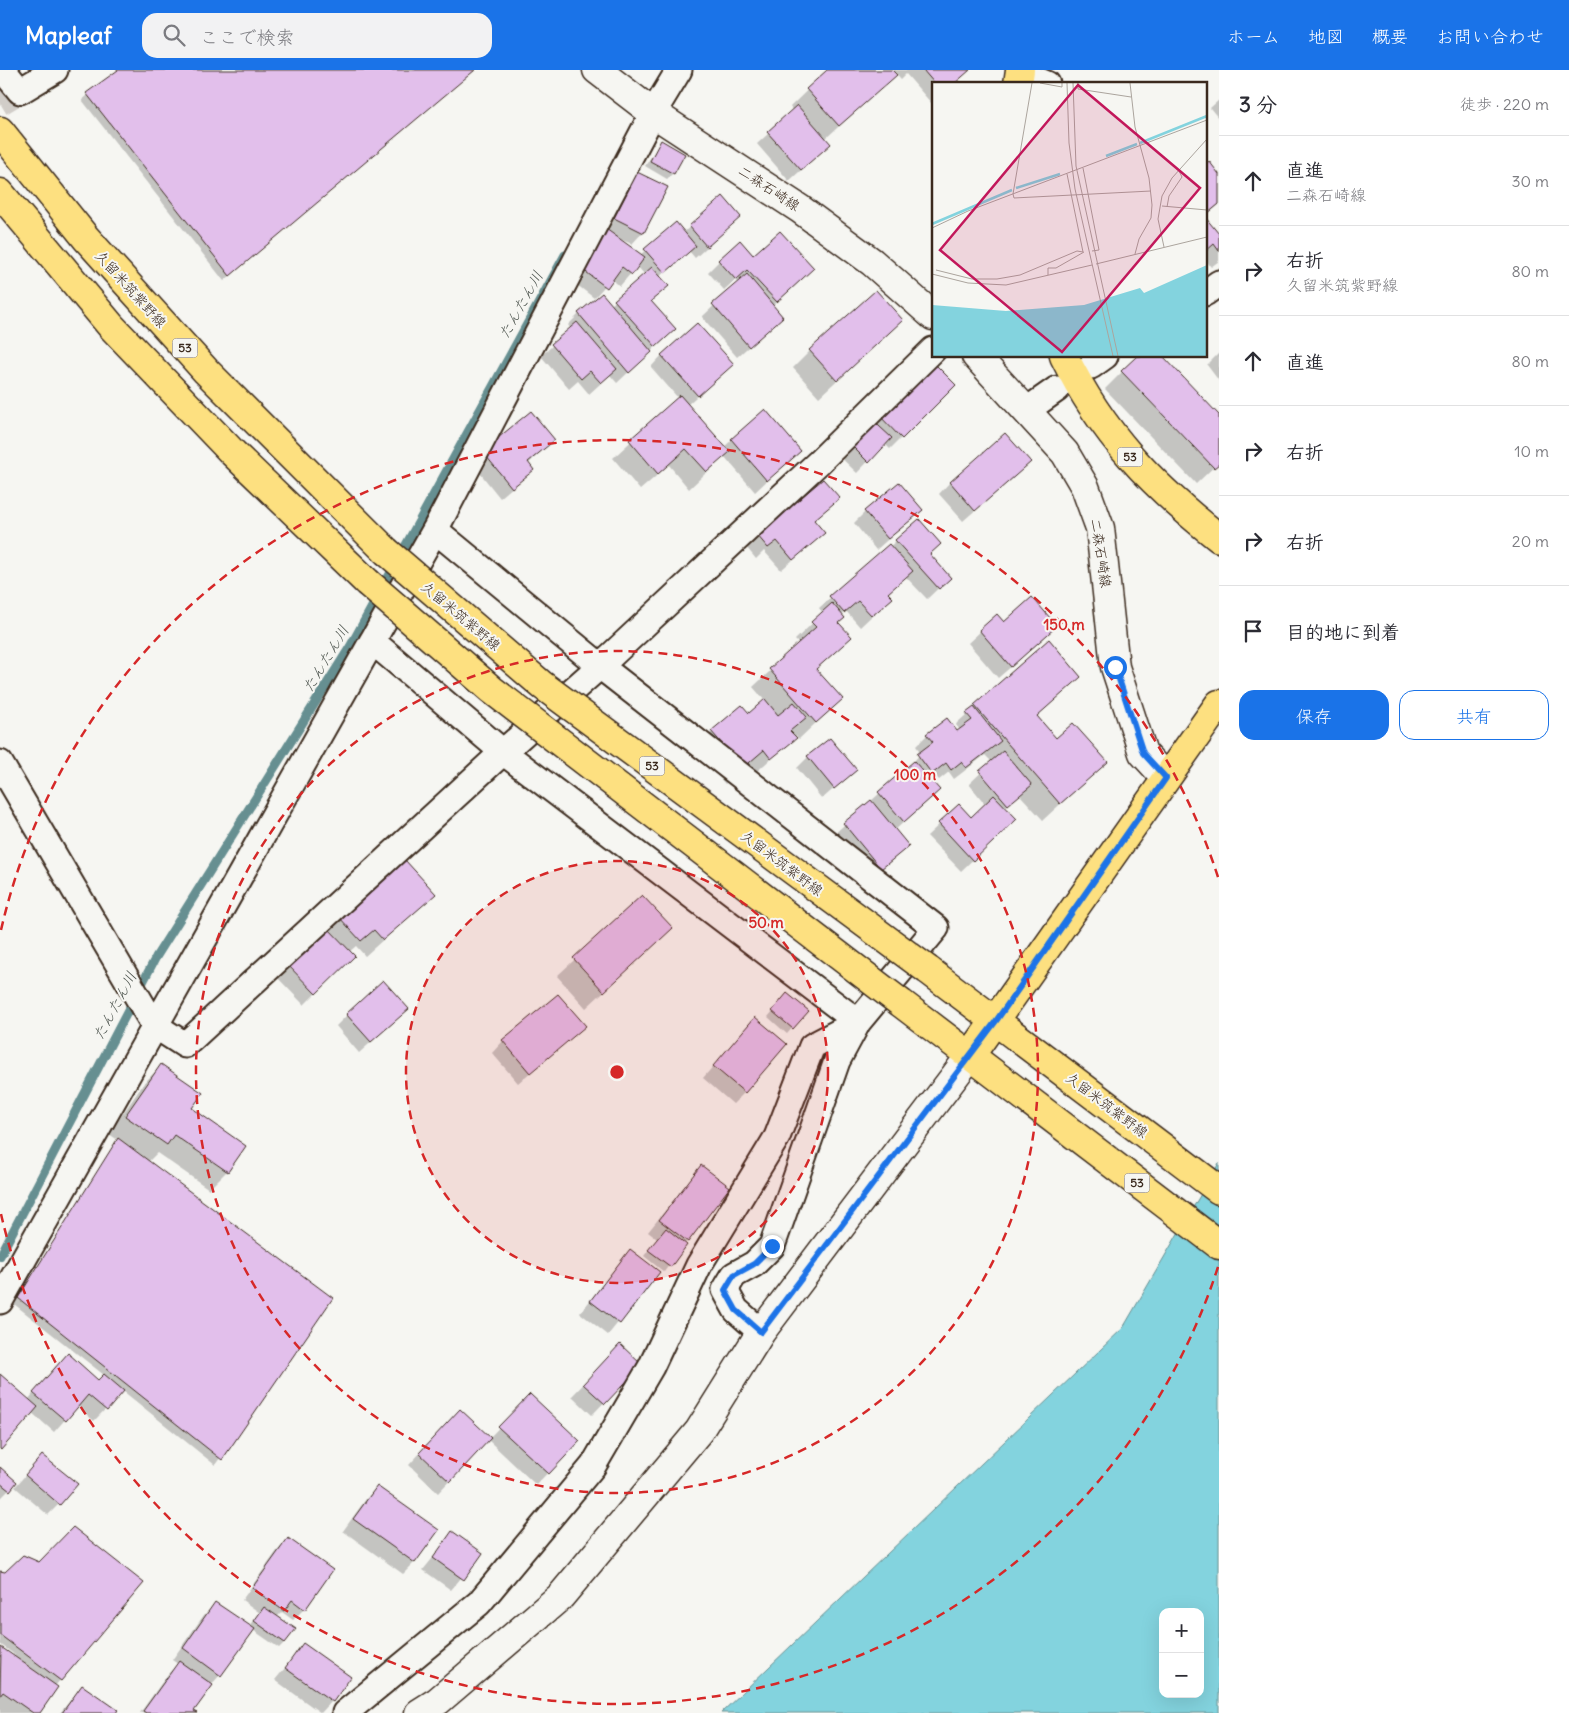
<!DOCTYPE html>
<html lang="ja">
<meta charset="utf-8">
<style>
body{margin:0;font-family:Delius,"Klee One",sans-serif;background:#f2f2f3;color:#2b2b33}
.controls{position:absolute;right:15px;bottom:15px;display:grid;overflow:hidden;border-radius:10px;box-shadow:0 5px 20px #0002}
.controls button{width:45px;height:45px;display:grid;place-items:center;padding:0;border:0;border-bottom:1px solid #e1e1e2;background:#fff;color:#2b2b33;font:25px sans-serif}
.stop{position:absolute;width:15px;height:15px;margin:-11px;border:4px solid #1a73e8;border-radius:50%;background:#fff}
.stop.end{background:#1a73e8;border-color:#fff;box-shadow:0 1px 5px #0008}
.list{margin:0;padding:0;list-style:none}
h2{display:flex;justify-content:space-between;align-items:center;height:65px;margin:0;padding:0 20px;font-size:21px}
h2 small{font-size:16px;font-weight:400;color:#7c7c81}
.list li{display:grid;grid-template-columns:32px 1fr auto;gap:15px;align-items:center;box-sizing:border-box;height:90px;padding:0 20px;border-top:1px solid #e1e1e2}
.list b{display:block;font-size:19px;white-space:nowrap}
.list p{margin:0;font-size:16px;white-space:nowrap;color:#7c7c81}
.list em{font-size:16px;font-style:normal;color:#7c7c81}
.actions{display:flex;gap:10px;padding:15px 20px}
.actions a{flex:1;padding:11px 0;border:1px solid #1a73e8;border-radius:15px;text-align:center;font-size:18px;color:#1a73e8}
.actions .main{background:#1a73e8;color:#fff}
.icon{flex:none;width:28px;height:28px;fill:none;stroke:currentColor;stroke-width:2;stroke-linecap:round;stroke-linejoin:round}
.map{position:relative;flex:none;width:1219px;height:1643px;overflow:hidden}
header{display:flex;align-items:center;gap:30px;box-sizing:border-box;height:70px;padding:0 25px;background:#1a73e8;color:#fff}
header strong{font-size:24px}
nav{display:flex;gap:28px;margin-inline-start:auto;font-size:18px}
.search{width:350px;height:45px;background:#f2f2f3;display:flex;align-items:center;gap:12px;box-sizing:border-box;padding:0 18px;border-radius:15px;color:#7c7c81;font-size:19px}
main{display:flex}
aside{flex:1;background:#fff}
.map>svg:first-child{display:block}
.water{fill:#83d3de;stroke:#668f91;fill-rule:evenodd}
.shadow{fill:#0003}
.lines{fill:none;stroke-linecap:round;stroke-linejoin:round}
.stream{stroke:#668f91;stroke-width:9}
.building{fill:#e2bfeb;stroke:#3b2a1e}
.minor-tunnel{stroke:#d1cdc8;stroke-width:25;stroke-dasharray:25 12;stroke-linecap:butt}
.minor-casing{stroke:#3b2a1e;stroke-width:29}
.tertiary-casing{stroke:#3b2a1e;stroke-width:31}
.secondary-casing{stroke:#3b2a1e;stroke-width:31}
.primary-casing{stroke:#3b2a1e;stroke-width:31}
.minor{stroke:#f6f6f2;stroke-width:25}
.tertiary{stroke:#f6f6f2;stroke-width:28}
.secondary{stroke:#f6f6f2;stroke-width:28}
.primary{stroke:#fde080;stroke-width:28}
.primary-bridge-casing{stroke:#3b2a1e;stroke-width:31;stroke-linecap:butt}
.primary-bridge{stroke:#fde080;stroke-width:28}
.route{stroke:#1a73e8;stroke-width:6}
.ring{fill:none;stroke:#d62828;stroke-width:2.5;stroke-dasharray:9 6}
.labels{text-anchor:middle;stroke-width:4;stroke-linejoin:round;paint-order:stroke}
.shield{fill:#f6f6f2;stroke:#73675e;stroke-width:1}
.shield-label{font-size:12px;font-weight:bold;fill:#3b2a1e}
.street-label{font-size:14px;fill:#3b2a1e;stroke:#f6f6f2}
.water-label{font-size:15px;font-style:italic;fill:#4d544e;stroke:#f6f6f2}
.inset-river{fill:none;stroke:#83d3de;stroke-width:2.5}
.inset-road{fill:none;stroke:#aba49d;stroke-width:1}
.view{fill:#c2185b;fill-opacity:0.15;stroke:#c2185b;stroke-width:2.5}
.inset-edge{fill:none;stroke:#3b2a1e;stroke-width:2.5}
.centre{fill:#d62828;stroke:#f6f6f2;stroke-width:2.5}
.ring-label{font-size:15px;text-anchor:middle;font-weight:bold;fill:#d62828;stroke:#f6f6f2;stroke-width:4;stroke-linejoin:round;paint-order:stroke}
</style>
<header>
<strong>Mapleaf</strong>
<div class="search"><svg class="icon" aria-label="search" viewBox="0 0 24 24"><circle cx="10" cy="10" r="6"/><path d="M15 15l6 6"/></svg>ここで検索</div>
<nav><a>ホーム</a><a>地図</a><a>概要</a><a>お問い合わせ</a></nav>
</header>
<main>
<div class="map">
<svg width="1219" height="1643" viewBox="0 0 1219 1643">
<rect width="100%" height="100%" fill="#f6f6f2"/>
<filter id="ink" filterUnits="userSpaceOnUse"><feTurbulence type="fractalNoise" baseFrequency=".02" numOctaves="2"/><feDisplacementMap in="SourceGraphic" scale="10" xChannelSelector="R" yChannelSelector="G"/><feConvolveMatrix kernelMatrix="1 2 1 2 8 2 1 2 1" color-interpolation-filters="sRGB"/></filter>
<g filter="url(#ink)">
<path class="water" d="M1219 1093V1643H721L1123 1258ZM1163 1542H1200V1624H1163Z"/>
<path class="shadow" d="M120 0H475L224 211 82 30Z
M828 0H890L895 5 825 69 818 85 789 111 757 74 793 41 790 37Z
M893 0H969L954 14H933L932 34 906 4 901 9Z
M1219 30V49L1210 38Z
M661 72 673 103 667 109 645 96Z
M1205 96 1219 106V135L1205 146Z
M637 104 643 162 632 174 617 168 640 185 676 154 683 163 723 128 740 147 695 188 689 181 659 207 667 216 650 232 663 270 617 313 610 305 589 324 578 311 569 319 541 286 571 259 568 255 579 244 611 235 645 205 637 196 620 216 611 209 594 228 568 208 604 160 625 115Z
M1205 149 1219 164V191L1211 197 1205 189Z
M719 191 801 210 773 236 770 258 737 287 702 247 738 213 735 210 724 220 708 202Z
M902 250 819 327 793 298 810 281Z
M1219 283V311L1207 295Z
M662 285 721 305 687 335 724 377 764 341 799 381 755 422 724 386 689 419 669 395 640 420 613 388 678 328 651 297Z
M1138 286 1219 347V392L1196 414 1105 319Z
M954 315 890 379 885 374 857 403 834 381 867 347Z
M553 370 528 394 533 400 500 428 472 393 483 381Z
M1018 403 963 451 939 424 950 412Z
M823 410 813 451 812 474 781 500 764 481 756 489 747 478Z
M921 440 876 480 854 453 865 442Z
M919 451 929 484 949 508 927 529 906 507 887 524 891 528 860 557 846 541 841 546 838 553 833 584 815 600 841 629 799 669 796 666 753 705 746 696 725 714 695 679 712 662 748 645 765 631 753 617 799 574 795 570 823 543 819 538Z
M997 546 1004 554 1044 568 998 608 968 573Z
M1049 571 1080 606 1036 647 1055 670 1106 692 1043 750 1020 725 1004 738 1003 761 961 801 927 766 959 736 971 749 986 735 969 714 992 692 985 685 954 709 949 702 939 710 934 704 928 708 939 720 894 761 907 776 869 809 833 765 908 698 921 683 916 676 927 665 957 663 960 660 956 655 957 653Z
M808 687 855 700 822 729 797 698Z
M434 824 365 886 356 876 349 882 353 886 304 935 275 905 340 848Z
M642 827 654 875 586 938 557 906Z
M782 930 807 941 787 964 768 947Z
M347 945 396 950 359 983 336 956Z
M755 948 745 1022 733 1034 703 1008Z
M584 956 518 1013 492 983 503 971Z
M161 996 190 1038 244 1076 227 1101 209 1119 157 1083 148 1092 332 1228 215 1395 123 1321 94 1351 77 1336 54 1362 31 1342 0 1379V1305L28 1330 56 1296 98 1311 104 1305 14 1234 118 1070 109 1064 144 1013Z
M701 1096 687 1171 664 1202 644 1186 657 1169 648 1162Z
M630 1181 658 1203 608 1265 580 1243Z
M609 1288 640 1295 592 1345 572 1326Z
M519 1337 578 1371 536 1415 488 1370 438 1423 409 1395 449 1352 489 1368Z
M42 1386 59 1434 48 1445 15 1417Z
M0 1399 9 1420 0 1429Z
M377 1417 437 1461 414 1493 403 1504 343 1461 366 1429Z
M453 1463 481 1484 451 1520 423 1500Z
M288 1470 304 1539 293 1550 282 1542 277 1547 294 1559 284 1573 279 1578 253 1560 220 1605 211 1615 193 1641 195 1643H140L168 1604 178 1594 172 1590 204 1545 216 1533 249 1557 260 1543 242 1530 277 1481Z
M39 1494 142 1513 55 1616 38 1643H0V1579L13 1587 15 1585 0 1574V1502L5 1504Z
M304 1575 332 1631 321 1643 275 1610Z
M82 1616 114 1643H60Z"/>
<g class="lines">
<path class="stream" d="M0 1186 156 887 350 577 565 185"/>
</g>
<path class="building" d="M118 0H475L230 206 86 23Z
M827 0H892L897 5 839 56 806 19Z
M923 0H970L954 14H935Z
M797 35 831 74 801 100 767 62Z
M661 70 685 84 674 104 650 91Z
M1209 91 1219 104V134L1207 144 1205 95Z
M637 102 668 117 644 163 614 148Z
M723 126 741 147 707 177 689 156Z
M1205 147 1219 164V181L1214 174 1205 182Z
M676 152 696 176 665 203 644 179Z
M606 159 645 187 632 205 622 197 607 218 578 196Z
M780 161 814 198 777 232 747 200 736 210 718 190 740 170 753 185Z
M652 197 669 216 651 231 676 259 656 277 614 230Z
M747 204 783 247 749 277 712 234Z
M876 220 903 250 837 311 809 280Z
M602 223 652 282 629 303 578 243Z
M577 252 617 299 601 313 590 301 581 309 551 274Z
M697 253 734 294 698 326 661 285Z
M1137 286H1163L1219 345V394L1214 398 1121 301Z
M931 290 956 315 902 369 877 343Z
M680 325 730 382 707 402 686 379 658 404 629 370Z
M765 339 801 381 767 411 731 369Z
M531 341 555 370 528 392 534 400 512 418 482 381Z
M867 345 892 368 869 393 845 369Z
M1005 363 1031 392 975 441 950 412Z
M823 409 840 428 814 450 825 463 793 490 777 471 768 478 757 465Z
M899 412 923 440 888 469 864 441Z
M919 449 941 474 930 484 951 508 939 519 895 470Z
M889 474 913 501 888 523 893 528 872 546 858 531 844 543 829 526Z
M1032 527 1057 556 1011 597 979 560 997 544 1004 552Z
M832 533 845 548 839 553 852 567 816 599 843 629 816 653 769 599 816 557 811 552Z
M1049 569 1081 607 1037 646 1056 668 1073 653 1108 692 1060 734 974 635Z
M765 629 778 645 794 632 807 647 790 661 797 668 771 689 764 680 743 698 711 661 742 635 749 643Z
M974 637 1001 671 966 698 961 692 951 700 946 693 932 704 917 684 933 672 926 664 947 648 957 661 972 650 966 643Z
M830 668 857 700 834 719 807 686Z
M1003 681 1032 715 1008 735 979 701Z
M914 691 940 720 904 752 878 722Z
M994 725 1017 749 973 791 938 753 959 734 971 747Z
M871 730 909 776 881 799 843 753Z
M405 790 436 824 383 870 374 860 361 871 339 847Z
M642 825 673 858 604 922 573 888Z
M325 855 355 886 316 924 286 893Z
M383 910 409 939 371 972 346 944Z
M787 923 809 941 793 959 772 941Z
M558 924 586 956 530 1003 502 970Z
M755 947 787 974 745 1023 713 996Z
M161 994 203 1023 192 1038 246 1076 228 1102 174 1065 167 1075 125 1046Z
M118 1068 333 1228 222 1390 18 1228Z
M701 1095 730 1117 688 1172 659 1150Z
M666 1158 687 1175 671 1197 648 1180Z
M630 1179 660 1202 620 1254 590 1231Z
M620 1274 642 1295 605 1334 583 1314Z
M68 1283 98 1310 104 1304 124 1321 107 1341 88 1325 66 1351 33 1323Z
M0 1304 38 1337 1 1380 0 1379Z
M530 1324 580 1371 549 1404 498 1357Z
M460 1339 491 1368 450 1412 419 1383Z
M42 1385 78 1414 60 1435 25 1405Z
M0 1397 17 1412 10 1421 0 1413Z
M377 1416 439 1460 415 1493 353 1449Z
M73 1457 144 1513 61 1611 0 1565V1501L5 1502 23 1485 39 1492Z
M452 1461 483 1483 464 1510 433 1488Z
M288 1468 333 1500 305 1540 292 1530 284 1541 252 1518Z
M215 1532 255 1559 221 1606 183 1578Z
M264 1537 296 1559 285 1573 254 1551Z
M303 1573 351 1607 333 1632 285 1598Z
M1 1577 58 1617 40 1643H33L3 1622 0 1626Z
M179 1591 213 1615 194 1641 198 1643H146L143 1641Z
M82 1615 118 1640 116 1643H62Z"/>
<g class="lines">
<path class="minor-tunnel" d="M0 33 20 21"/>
<g class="minor-casing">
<path id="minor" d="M3 0 20 21 55 0
M1020 3 1047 14
M1205 223 1219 213
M1091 296 1105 286
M1027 340 1057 319
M435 460 600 596 936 858 858 952 837 991 772 1176 754 1194 734 1205 725 1220 736 1240 761 1262
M0 693 154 955 185 975 503 682 600 596 819 392 933 280
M0 1231 435 460 653 43 679 0
M345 1643 479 1533 593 1396 651 1297 699 1195 777 1067 812 976 858 952 503 682 372 571"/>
</g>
<g class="tertiary-casing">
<path id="tertiary" d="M419 1643 438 1631 561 1526 699 1361 761 1262 970 986"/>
</g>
<g class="secondary-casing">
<path id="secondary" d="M597 0 653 43 800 139 872 192 933 246
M976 286 1065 383 1085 417 1100 458 1115 597 1143 683 1166 708"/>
</g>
<g class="primary-casing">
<path id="primary" d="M1018 14 1020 0
M0 61 86 168 206 301 386 481
M0 123 111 256 233 383 367 512
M1064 286C1102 364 1152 415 1219 468
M928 900 1219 1120
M901 933 1219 1175
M970 986 1219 634"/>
</g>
<use href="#minor" class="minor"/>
<use href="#tertiary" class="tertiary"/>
<use href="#secondary" class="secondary"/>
<use href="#primary" class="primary"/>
<g class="primary-bridge-casing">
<path id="primary-bridge" d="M386 481 542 615 928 900
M367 512 492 620 901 933"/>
</g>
<use href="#primary-bridge" class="primary-bridge"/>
</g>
</g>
<g class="lines" filter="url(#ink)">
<path class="route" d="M772 1176 754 1194 734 1205 725 1220 736 1240 761 1262 996 951 1166 708 1143 683 1115 597"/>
</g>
<circle cx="617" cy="1002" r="211" fill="#d62828" fill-opacity=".12"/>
<g class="ring">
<circle cx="617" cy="1002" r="211"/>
<circle cx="617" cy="1002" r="421"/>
<path d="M1218 1197A632 632 0 0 1 1 1144M1 860A632 632 0 0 1 1218 807"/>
</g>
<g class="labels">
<g class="shield">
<rect x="172.5" y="268.5" width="25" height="19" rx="4"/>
<rect x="1117.5" y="377.5" width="25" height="19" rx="4"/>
<rect x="639.5" y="686.5" width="25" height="19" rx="4"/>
<rect x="1124.5" y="1103.5" width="25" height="19" rx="4"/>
</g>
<g class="shield-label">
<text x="185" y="282">53</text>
<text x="1130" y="391">53</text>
<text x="652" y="700">53</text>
<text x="1137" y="1117">53</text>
</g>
<g class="street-label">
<text transform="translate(769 118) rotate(33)" y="5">二森石崎線</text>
<text transform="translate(131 219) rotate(48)" y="5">久留米筑紫野線</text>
<text transform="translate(1101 483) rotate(81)" y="5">二森石崎線</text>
<text transform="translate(461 546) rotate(40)" y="5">久留米筑紫野線</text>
<text transform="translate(782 793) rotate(37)" y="5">久留米筑紫野線</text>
<text transform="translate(1107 1035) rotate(37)" y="5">久留米筑紫野線</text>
</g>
<g class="water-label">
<text transform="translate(521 235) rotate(-61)" y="5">たんたん川</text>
<text transform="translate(326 589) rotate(-59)" y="5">たんたん川</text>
<text transform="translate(115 936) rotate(-62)" y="5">たんたん川</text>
</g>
</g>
<g transform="translate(932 12)">
<rect width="275" height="275" fill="#f6f6f2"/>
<path d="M275 183V274H0V223L74 229 152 223 208 206 212 211Z" fill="#83d3de"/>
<path class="inset-river" d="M208 61 275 34M174 74 205 62M84 106 128 92M0 142 80 108"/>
<path class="inset-road" d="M108 1 130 5V1M135 1 137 61 143 107 181 274M141 1 144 84 186 274M146 1V7L199 15M198 1 203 45 217 96 220 123 219 136 207 157 203 172M151 86 167 168 160 169M81 112 82 116 219 109M81 112 100 1M230 124 275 128M235 125 237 114 250 95 247 89M0 146 36 129 275 38M232 165 226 137 230 114 240 96 275 57M164 182 275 155M4 188 40 197H65L88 193 145 169 151 170 135 92M0 192 36 201 74 203 160 183M116 193V186H124L152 170"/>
<path class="view" d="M146 3 268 106 130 270 8 168Z"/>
<rect width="275" height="275" class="inset-edge"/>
</g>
<circle cx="617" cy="1002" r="8" class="centre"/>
<g class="ring-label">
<text x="1064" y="560">150 m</text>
<text x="915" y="710">100 m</text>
<text x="766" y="858">50 m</text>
</g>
</svg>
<div class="controls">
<button>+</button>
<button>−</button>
</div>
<div class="stop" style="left:1115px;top:597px"></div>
<div class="stop end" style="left:772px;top:1176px"></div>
</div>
<aside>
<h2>3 分<small>徒歩 · 220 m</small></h2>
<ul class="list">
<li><svg class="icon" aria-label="ahead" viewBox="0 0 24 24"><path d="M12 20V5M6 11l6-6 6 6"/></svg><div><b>直進</b><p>二森石崎線</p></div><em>30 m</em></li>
<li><svg class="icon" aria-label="right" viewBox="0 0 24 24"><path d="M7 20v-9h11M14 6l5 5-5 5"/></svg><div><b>右折</b><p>久留米筑紫野線</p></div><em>80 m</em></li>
<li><svg class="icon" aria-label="ahead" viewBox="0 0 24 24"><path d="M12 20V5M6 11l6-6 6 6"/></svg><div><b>直進</b></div><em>80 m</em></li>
<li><svg class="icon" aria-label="right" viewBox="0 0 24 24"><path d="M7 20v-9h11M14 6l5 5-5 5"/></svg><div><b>右折</b></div><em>10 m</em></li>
<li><svg class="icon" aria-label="right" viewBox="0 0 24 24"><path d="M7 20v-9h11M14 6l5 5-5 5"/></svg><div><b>右折</b></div><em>20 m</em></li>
<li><svg class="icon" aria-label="arrive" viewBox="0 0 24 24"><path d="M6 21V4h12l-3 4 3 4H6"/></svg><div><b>目的地に到着</b></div></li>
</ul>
<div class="actions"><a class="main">保存</a><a>共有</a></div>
</aside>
</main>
